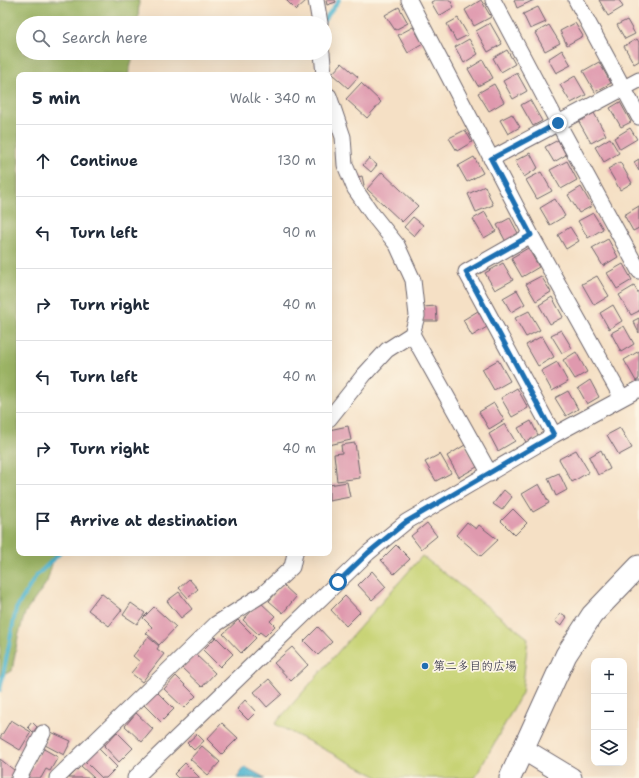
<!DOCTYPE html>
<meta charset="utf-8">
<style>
body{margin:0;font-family:"Shantell Sans","Klee One",sans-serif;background:#f6f6f7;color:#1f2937}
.controls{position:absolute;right:12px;bottom:12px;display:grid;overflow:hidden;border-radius:8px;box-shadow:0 4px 16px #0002}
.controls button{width:36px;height:36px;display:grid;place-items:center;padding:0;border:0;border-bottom:1px solid #e0e1e3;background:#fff;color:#1f2937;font:20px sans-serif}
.stop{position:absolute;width:12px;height:12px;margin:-9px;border:3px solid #1f6fb2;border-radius:50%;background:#fff}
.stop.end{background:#1f6fb2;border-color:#fff;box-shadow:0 1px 4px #0008}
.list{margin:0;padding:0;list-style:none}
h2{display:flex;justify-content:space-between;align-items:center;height:52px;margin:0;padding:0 16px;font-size:17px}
h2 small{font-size:13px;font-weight:400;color:#747a83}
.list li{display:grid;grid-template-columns:26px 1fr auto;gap:12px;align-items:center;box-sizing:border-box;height:72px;padding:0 16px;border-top:1px solid #e0e1e3}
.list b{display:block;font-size:15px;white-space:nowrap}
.list em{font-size:13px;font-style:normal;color:#747a83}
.icon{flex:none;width:22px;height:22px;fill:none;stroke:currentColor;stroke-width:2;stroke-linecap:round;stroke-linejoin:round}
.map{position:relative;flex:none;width:639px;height:778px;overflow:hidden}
.search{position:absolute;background:#fff;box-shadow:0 4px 16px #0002;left:16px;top:16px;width:316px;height:44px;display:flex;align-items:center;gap:10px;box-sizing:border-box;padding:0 14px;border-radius:22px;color:#747a83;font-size:15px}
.panel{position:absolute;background:#fff;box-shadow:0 4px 16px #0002;left:16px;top:72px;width:316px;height:484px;border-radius:8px}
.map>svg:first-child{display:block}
.green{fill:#c7d375;stroke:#747a58}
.forest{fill:#9db566;stroke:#606c50}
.water{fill:#51b6d0;stroke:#3a6c86}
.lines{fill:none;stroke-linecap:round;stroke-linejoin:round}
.stream{stroke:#51b6d0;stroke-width:4}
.building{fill:#df99ae}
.street-casing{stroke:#6c646b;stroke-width:17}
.secondary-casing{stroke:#6c646b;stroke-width:23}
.street{stroke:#fff;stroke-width:15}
.secondary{stroke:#fff;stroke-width:21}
.route{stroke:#1f6fb2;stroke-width:5}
.poi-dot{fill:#1f6fb2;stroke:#fcf5e5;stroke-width:1.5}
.labels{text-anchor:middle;stroke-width:3.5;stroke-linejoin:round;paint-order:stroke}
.poi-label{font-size:12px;fill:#22223b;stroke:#fcf5e5;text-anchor:start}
</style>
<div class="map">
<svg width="639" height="778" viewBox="0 0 639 778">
<rect width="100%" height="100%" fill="#fcf5e5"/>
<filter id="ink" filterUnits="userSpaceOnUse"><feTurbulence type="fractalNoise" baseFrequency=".025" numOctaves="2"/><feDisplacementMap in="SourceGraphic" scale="8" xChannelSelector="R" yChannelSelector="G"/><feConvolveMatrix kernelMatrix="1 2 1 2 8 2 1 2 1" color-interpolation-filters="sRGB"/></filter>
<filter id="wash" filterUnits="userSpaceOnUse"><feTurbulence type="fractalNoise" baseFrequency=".012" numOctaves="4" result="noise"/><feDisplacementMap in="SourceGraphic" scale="16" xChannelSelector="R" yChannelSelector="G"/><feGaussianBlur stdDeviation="0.9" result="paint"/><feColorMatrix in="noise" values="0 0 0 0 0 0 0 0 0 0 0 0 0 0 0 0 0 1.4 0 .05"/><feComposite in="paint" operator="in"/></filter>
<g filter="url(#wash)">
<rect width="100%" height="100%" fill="#f5e0c5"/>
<path class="green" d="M422 556 528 638 522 693 475 778H380L275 724Z"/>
<path class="forest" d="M0 0H139L138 23H23V53H134L128 75H19V553H55L47 582 25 613 18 637 12 671 0 676Z"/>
<path class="water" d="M245 767 265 778H237Z"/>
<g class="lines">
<path class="stream" d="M323 22 339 0
M329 125V130
M0 690 16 609 36 576 60 553"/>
</g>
<g id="blocks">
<path class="building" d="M286 0H307L296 10Z
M326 0H335L336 2 327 5Z
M435 0H450L454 7 439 16 431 2Z
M481 0 491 17 474 26 465 10Z
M514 0H534L517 8Z
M599 0H619L623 7 608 16Z
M399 7 408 23 395 30 385 15Z
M538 7 546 22 530 29 523 14Z
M458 18 468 35 456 41 447 24Z
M627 20 635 34 625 39 617 25Z
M490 23 502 44 488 52 476 31Z
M575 23 583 36 567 45 560 31Z
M549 25 560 43 545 51 535 33Z
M413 27 423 44 408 53 398 35Z
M469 39 478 54 464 63 455 47Z
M637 39 639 42V61L634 64 624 46Z
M507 50 515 64 501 72 493 58Z
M562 50 571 65 556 73 548 59Z
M483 60 493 78 478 86 468 69Z
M599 62 611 83 595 92 583 71Z
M342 63 358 77 348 88 332 74Z
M517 73 527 91 513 99 503 81Z
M575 76 586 95 571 103 560 85Z
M361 83 381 102 367 118 346 99Z
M494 84 504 102 489 111 478 93Z
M530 100 542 121 533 126 521 105Z
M620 102 631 122 621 127 610 108Z
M594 113 606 135 591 143 579 122Z
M512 114 520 127 508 134 500 120Z
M630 128 637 139 620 149 614 138Z
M465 130 472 142 457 151 449 138Z
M610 138 619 153 604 162 595 147Z
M558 140 566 155 554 162 545 147Z
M530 153 538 168 524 177 515 161Z
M474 157 483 173 467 182 458 166Z
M369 158 377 165 371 172 363 165Z
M639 159V171L634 162Z
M567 161 577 180 561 189 550 170Z
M620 162 632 183 620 190 608 169Z
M382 172 418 206 402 222 367 189Z
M541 172 552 191 537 199 526 180Z
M362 176 364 185 358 187 355 178Z
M485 186 493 205 476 212 468 194Z
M581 187 592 206 579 213 568 195Z
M555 199 565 216 550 225 540 208Z
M639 206V228L633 231 624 215Z
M485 212 496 231 484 238 473 219Z
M593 213 603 229 588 238 578 221Z
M413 217 423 225 414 236 404 227Z
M510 218 519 235 506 242 497 225Z
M570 227 579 241 566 249 558 235Z
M608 239 618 257 603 266 592 248Z
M528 248 539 267 522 277 511 258Z
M503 263 513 280 495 290 485 273Z
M623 264 632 280 617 289 607 273Z
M541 276 551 292 536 301 526 284Z
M597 276 609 296 594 305 582 284Z
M634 286 639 294V311L631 315 619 295Z
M517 290 525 304 511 312 503 298Z
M552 297 563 317 550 324 539 305Z
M613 305 622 321 609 329 600 313Z
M436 306 437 321H423V307Z
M478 311 487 327 472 336 463 320Z
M529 311 540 330 526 337 515 318Z
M639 318V333L633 321Z
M624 326 634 344 621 352 611 333Z
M561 330 572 348 562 353 551 335Z
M542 336 554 357 538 366 526 345Z
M639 351V379L636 381 624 360Z
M576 352 587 372 575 379 563 360Z
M498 360 510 381 494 390 482 369Z
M557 362 568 382 552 391 541 371Z
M590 380 599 397 587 404 578 388Z
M517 388 528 408 512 417 501 398Z
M568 391 578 409 566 416 555 398Z
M494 403 504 420 489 429 479 412Z
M531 421 539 437 527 444 518 428Z
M505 424 515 441 498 451 489 434Z
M348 426 351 440 329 445V430Z
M620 428 632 448 619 455 607 435Z
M355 443 360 478 337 481 334 454 342 453 341 445Z
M465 445 477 467 459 477 447 456Z
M576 450 589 472 572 482 559 459Z
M601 450 610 469 598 475 589 457Z
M440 454 451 473 436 481 425 462Z
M559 473 567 490 556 496 548 478Z
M347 482 350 497 329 501V485Z
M539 484 549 503 533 512 522 494Z
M504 490 512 497 502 510 493 504Z
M513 509 527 523 515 535 501 521Z
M467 522 476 529 479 525 498 540 481 556 456 535Z
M427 523 437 536 421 549 411 536Z
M396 545 410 559 394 574 381 560Z
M372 571 386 587 372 600 358 585Z
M189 579 198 589 188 598 179 588Z
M283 585 296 597 283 613 269 601Z
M179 592 192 609 181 618 167 601Z
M101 593 122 610 109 626 88 610Z
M345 596 360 612 346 626 331 610Z
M260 602 275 616 270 621 275 626 265 636 260 632 258 634 243 620Z
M131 603 145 613 137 624 123 615Z
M154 607 176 627 159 645 146 633 152 627 143 618Z
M561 613 567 617 561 626 555 621Z
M238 620 256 638 241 653 223 634Z
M318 627 332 642 318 655 304 641Z
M148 637 159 646 157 649 164 654 142 682 131 673 140 662 133 656Z
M216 637 233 654 220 667 203 650Z
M292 647 308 665 291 681 274 663Z
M195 654 215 673 202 687 182 668Z
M176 676 196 696 184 708 164 689Z
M269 679 282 694 267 707 254 692Z
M156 691 174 709 161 722 143 704Z
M245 700 256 712 248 720 237 709Z
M136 713 153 729 142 742 125 726Z
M11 720 31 732 20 750 0 738Z
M32 722 37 727 33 732 28 727Z
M222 723 238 738 222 754 207 739Z
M51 732 71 741 64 755 45 745Z
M117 732 133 748 119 762 104 746Z
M197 734 204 741 194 750 187 743Z
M202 746 220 762 208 775 190 759Z
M97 747 117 767 106 778H102L84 760Z
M42 748 58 757 50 771 46 769 41 778H27Z
M0 759 19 774 16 778H0Z
M185 763 200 778H178L174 774Z
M81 766 94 778H69Z"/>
</g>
</g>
<g filter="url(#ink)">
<use href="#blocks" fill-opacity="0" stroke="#6c646b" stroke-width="1"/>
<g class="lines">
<g class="street-casing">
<path id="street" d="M316 0 320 23
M409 0 531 235 622 398
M493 0 558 123 639 271
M576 0 639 117
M322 53 324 75
M329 96 343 137 345 165 355 189 373 215 397 245 413 280 417 316 412 334 387 350 364 375 329 419
M491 159 639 80
M531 235 466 272 554 435
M412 334 490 474
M19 778 43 733
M57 778 216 624 263 594 292 567 295 553
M135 778 368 553 406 522 554 435 639 389"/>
</g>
<g class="secondary-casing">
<path id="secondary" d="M523 749 571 778
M510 778 566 655 592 615 639 566"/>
</g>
<use href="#street" class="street"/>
<use href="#secondary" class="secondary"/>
</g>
</g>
<g class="lines" filter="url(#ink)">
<path class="route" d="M338 582 368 553 406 522 554 435 466 272 531 235 491 159 558 123"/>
</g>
<circle class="poi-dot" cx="425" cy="666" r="4"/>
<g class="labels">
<g class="poi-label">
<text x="433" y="670">第二多目的広場</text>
</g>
</g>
</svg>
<div class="controls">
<button>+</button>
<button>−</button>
<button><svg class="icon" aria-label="layers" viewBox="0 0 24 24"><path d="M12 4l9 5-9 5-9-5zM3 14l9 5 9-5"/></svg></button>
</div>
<div class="stop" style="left:338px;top:582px"></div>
<div class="stop end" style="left:558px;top:123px"></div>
<div class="search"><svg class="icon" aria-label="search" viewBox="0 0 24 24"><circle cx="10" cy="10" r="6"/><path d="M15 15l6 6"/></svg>Search here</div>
<section class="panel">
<h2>5 min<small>Walk · 340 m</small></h2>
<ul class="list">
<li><svg class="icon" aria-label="ahead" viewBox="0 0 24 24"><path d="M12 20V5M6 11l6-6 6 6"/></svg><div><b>Continue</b></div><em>130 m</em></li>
<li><svg class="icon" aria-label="left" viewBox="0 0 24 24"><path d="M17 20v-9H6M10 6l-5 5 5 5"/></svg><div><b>Turn left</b></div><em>90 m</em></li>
<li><svg class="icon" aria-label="right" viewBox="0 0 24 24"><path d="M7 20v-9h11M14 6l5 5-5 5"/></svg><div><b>Turn right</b></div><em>40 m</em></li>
<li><svg class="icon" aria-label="left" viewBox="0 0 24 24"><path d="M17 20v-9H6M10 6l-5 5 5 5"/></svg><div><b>Turn left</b></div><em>40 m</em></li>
<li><svg class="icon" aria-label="right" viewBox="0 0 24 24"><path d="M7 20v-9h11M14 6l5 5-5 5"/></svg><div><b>Turn right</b></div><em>40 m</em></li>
<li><svg class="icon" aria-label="arrive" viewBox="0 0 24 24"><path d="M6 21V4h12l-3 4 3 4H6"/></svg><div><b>Arrive at destination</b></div></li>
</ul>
</section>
</div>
